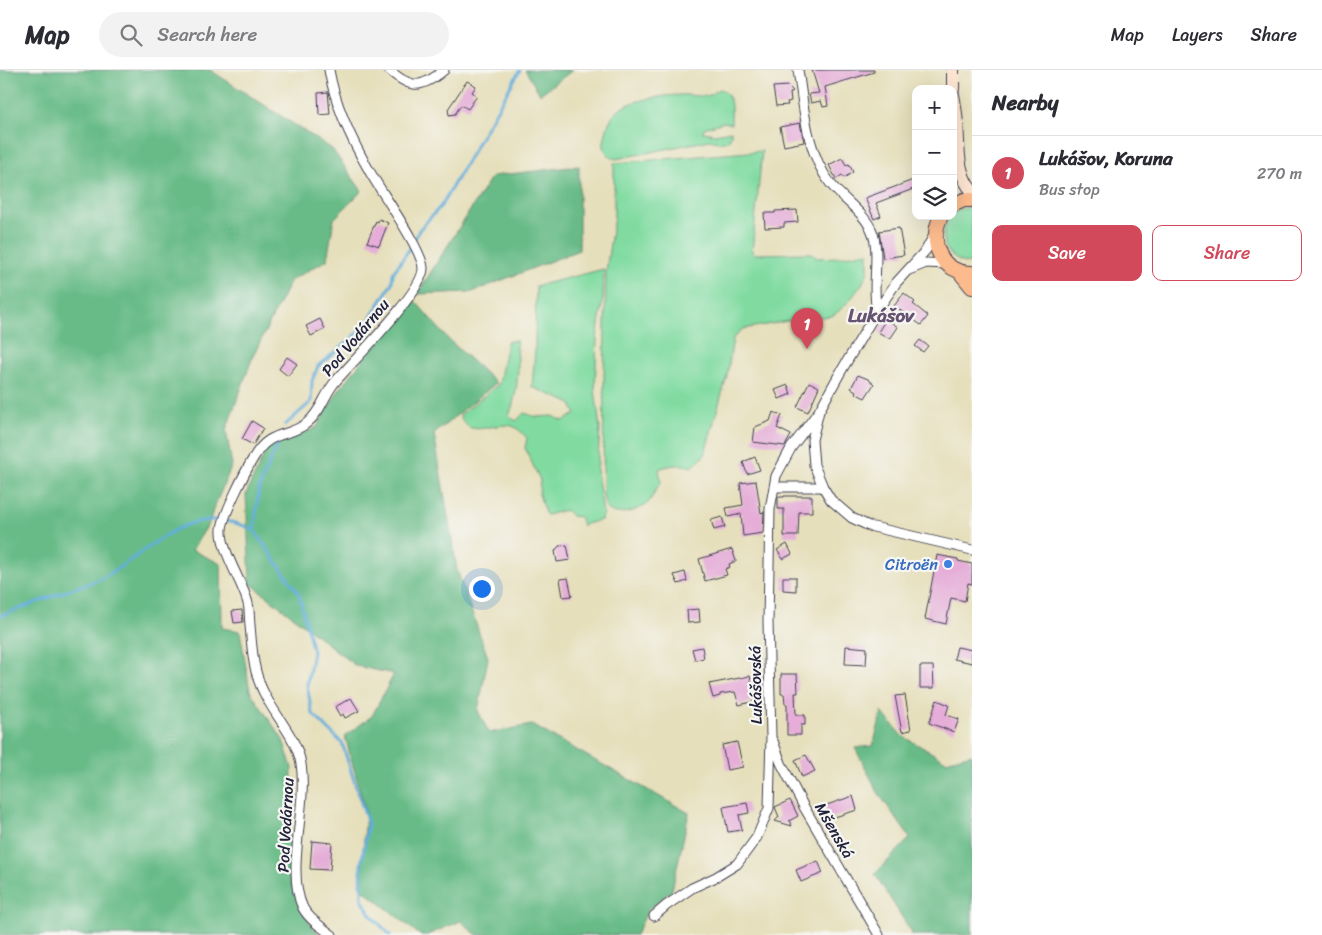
<!DOCTYPE html>
<meta charset="utf-8">
<style>
body{margin:0;font-family:Sriracha,sans-serif;background:#f2f2f3;color:#2b2b33}
.controls{position:absolute;right:15px;top:15px;display:grid;overflow:hidden;border-radius:10px;box-shadow:0 5px 20px #0002}
.controls button{width:45px;height:45px;display:grid;place-items:center;padding:0;border:0;border-bottom:1px solid #e1e1e2;background:#fff;color:#2b2b33;font:25px sans-serif}
.you{position:absolute;left:481px;top:518px;width:18px;height:18px;margin:-12px;border:4px solid #fff;border-radius:50%;background:#1a73e8;box-shadow:0 0 0 8px #1a73e833}
.badge{display:grid;place-items:center;width:32px;height:32px;border-radius:50%;background:#d1495b;color:#fff;font-size:16px;font-weight:700}
.pin{position:absolute;translate:-50% -41px;filter:drop-shadow(0 1px 2px #0008)}
.pin::after{content:'';position:absolute;top:26px;width:18px;height:15px;background:inherit;clip-path:polygon(0 0,100% 0,50% 100%)}
.list{margin:0;padding:0;list-style:none}
h2{display:flex;justify-content:space-between;align-items:center;height:65px;margin:0;padding:0 20px;font-size:21px}
h2 small{font-size:16px;font-weight:400;color:#7c7c81}
.list li{display:grid;grid-template-columns:32px 1fr auto;gap:15px;align-items:center;box-sizing:border-box;height:75px;padding:0 20px;border-top:1px solid #e1e1e2}
.list b{display:block;font-size:19px;white-space:nowrap}
.list p{margin:0;font-size:16px;white-space:nowrap;color:#7c7c81}
.list em{font-size:16px;font-style:normal;color:#7c7c81}
.actions{display:flex;gap:10px;padding:15px 20px}
.actions a{flex:1;padding:11px 0;border:1px solid #d1495b;border-radius:10px;text-align:center;font-size:18px;color:#d1495b}
.actions .main{background:#d1495b;color:#fff}
.icon{flex:none;width:28px;height:28px;fill:none;stroke:currentColor;stroke-width:2;stroke-linecap:round;stroke-linejoin:round}
.map{position:relative;flex:none;width:972px;height:865px;overflow:hidden}
header{display:flex;align-items:center;gap:30px;box-sizing:border-box;height:70px;padding:0 25px;background:#fff;border-bottom:1px solid #e1e1e2}
header strong{font-size:24px}
nav{display:flex;gap:28px;margin-inline-start:auto;font-size:18px}
.search{width:350px;height:45px;background:#f2f2f3;display:flex;align-items:center;gap:12px;box-sizing:border-box;padding:0 18px;border-radius:28px;color:#7c7c81;font-size:19px}
main{display:flex}
aside{flex:1;background:#fff}
.map>svg:first-child{display:block}
.green{fill:#81dba1;stroke:#527e6e}
.forest{fill:#68bb87;stroke:#456e61}
.lines{fill:none;stroke-linecap:round;stroke-linejoin:round}
.stream{stroke:#62aedb;stroke-width:3}
.building{fill:#e5add8}
.street-casing{stroke:#3f3e4e;stroke-width:11}
.secondary-casing{stroke:#3f3e4e;stroke-width:14}
.primary-casing{stroke:#3f3e4e;stroke-width:16}
.street{stroke:#fff;stroke-width:9}
.secondary{stroke:#fde4d1;stroke-width:12}
.primary{stroke:#fbbb8d;stroke-width:14}
.shop-dot{fill:#3f7fe0;stroke:#f6f6f2;stroke-width:2}
.labels{text-anchor:middle;stroke-width:4.5;stroke-linejoin:round;paint-order:stroke}
.street-label{font-size:16px;fill:#22223b;stroke:#f6f6f2}
.shop-label{font-size:16px;fill:#366cbe;stroke:#f6f6f2;text-anchor:end}
.quarter-label{font-size:19px;font-weight:bold;fill:#665372;stroke:#f6f6f2}
</style>
<header>
<strong>Map</strong>
<div class="search"><svg class="icon" aria-label="search" viewBox="0 0 24 24"><circle cx="10" cy="10" r="6"/><path d="M15 15l6 6"/></svg>Search here</div>
<nav><a>Map</a><a>Layers</a><a>Share</a></nav>
</header>
<main>
<div class="map">
<svg width="972" height="865" viewBox="0 0 972 865">
<rect width="100%" height="100%" fill="#f6f6f2"/>
<filter id="ink" filterUnits="userSpaceOnUse"><feTurbulence type="fractalNoise" baseFrequency=".02" numOctaves="2"/><feDisplacementMap in="SourceGraphic" scale="10" xChannelSelector="R" yChannelSelector="G"/><feConvolveMatrix kernelMatrix="1 2 1 2 8 2 1 2 1" color-interpolation-filters="sRGB"/></filter>
<filter id="wash" filterUnits="userSpaceOnUse"><feTurbulence type="fractalNoise" baseFrequency=".0096" numOctaves="4" result="noise"/><feDisplacementMap in="SourceGraphic" scale="20" xChannelSelector="R" yChannelSelector="G"/><feGaussianBlur stdDeviation="1.12" result="paint"/><feColorMatrix in="noise" values="0 0 0 0 0 0 0 0 0 0 0 0 0 0 0 0 0 1.4 0 .05"/><feComposite in="paint" operator="in"/></filter>
<g filter="url(#wash)">
<rect width="100%" height="100%" fill="#e6dfbb"/>
<path class="green" d="M720 19C734 24 731 42 731 54L724 52 704 58 703 62 715 64 731 61C732 75 720 73 710 70L616 89C608 87 603 80 604 72 606 62 608 51 615 43 627 30 665 25 682 25 690 24 702 28 710 25 713 23 716 20 720 19Z
M762 81 752 182 755 184 811 183 817 188 839 187 868 182V201L862 214 850 230 839 241 832 246 788 251 743 259 733 268 727 306 704 386 692 397C681 393 669 395 659 399L661 412C656 418 653 427 648 433 642 439 625 444 617 443 613 443 609 440 606 438L603 426 604 309 606 201 614 147V93Z
M972 137V194C946 193 936 166 950 146H953L955 142 960 139Z
M604 199 603 229 597 267 595 319 600 359 597 402 603 443 601 450 582 455 580 447 572 446 566 440 547 445 545 443 539 424 540 410 525 378 527 368C523 364 518 358 512 356 494 351 468 371 460 345L499 314 507 272 516 270C520 295 518 323 509 346L516 351 524 343 536 347 552 346 563 351 576 344 570 333 532 317 535 281 536 216Z"/>
<path class="forest" d="M0 0H210L332 79 362 121 334 149 327 190 291 210 253 286 226 360 232 395 213 440 209 453 192 480 221 494 222 558 240 561 250 621 283 670 292 698 289 807 299 838 319 865H0Z
M525 0H573L540 24Z
M579 96V180L472 222 417 224 492 106Z
M415 231 449 270 496 313 434 364 457 500 488 588 478 641 489 663 532 655 689 743 672 820 648 840 636 865H477L461 851 427 865H420L360 817 366 743 345 666 372 646 394 604 356 596 250 513 246 424 267 378 316 358 339 320 365 287Z
M882 642 901 665 946 691 972 684V865H912V863L875 804 910 768 879 724 855 678 873 676Z"/>
<g class="lines">
<path class="stream" d="M415 169 419 160 441 136 520 0
M285 355 311 332 312 311 318 296 353 268 369 250 392 213 393 203 410 178
M280 368 259 418 254 460 299 524 313 582 307 615 312 643 342 673 368 754 361 795 362 829 370 844 390 865
M0 546C24 537 48 528 72 519 82 515 94 512 104 507 157 477 188 429 254 460"/>
</g>
<g id="blocks">
<path class="building" d="M812 0H874V2L825 17 828 36 823 37 821 31 811 33 809 24 819 23Z
M467 11 476 16 472 22 477 26 468 39 461 35 455 44 449 45 448 39Z
M788 16 793 21 790 23 791 31 787 32 788 35 776 36 773 17Z
M328 22 330 44 319 45 318 23Z
M800 53 804 72 784 76 780 57Z
M842 88 846 95 849 94 853 102 844 108 842 105 836 109 829 95Z
M916 109V118L876 133 881 146 874 149 865 128Z
M797 140 798 152 784 153V157L765 158 764 143H775V141Z
M379 149 388 153 379 176 367 172 376 151 378 152Z
M899 158 904 185 883 188 879 161Z
M904 223 915 232 913 234 928 246 921 255 894 236Z
M320 249 325 259 311 266 306 256Z
M886 249 898 257 890 269 878 262Z
M920 270 928 276 923 282 915 276Z
M287 287 297 294 288 306 279 299Z
M858 305 868 309 874 314 865 328 855 323 856 321 851 318Z
M809 312 819 317 808 342 797 337Z
M788 315 791 324 779 329 775 320Z
M773 342 782 345 777 358 791 365 785 376 753 372 755 357 770 351Z
M252 351 263 358 253 375 242 369Z
M755 387 760 400 747 404 743 392Z
M756 411 761 443 764 442 763 463 743 466 741 444 728 447 726 438 743 435 740 413Z
M784 426H812V442H799L798 466H784V439H778V427H784Z
M722 447 725 457 714 460 711 450Z
M787 474 792 484 783 489 777 480Z
M567 475 570 490 557 492 555 481 559 476Z
M732 479 736 491 729 494 730 497 725 499 727 505 705 511 699 489Z
M937 485 958 489V491L972 494V514L968 513 965 531 951 528 946 554 925 549Z
M685 502 687 511 678 514 674 505Z
M783 507H796V521L783 520Z
M568 508 572 526 563 527 560 509Z
M699 539 700 552 688 553 687 540Z
M242 540 243 552 234 553 232 541Z
M846 576 867 578 866 595 845 594Z
M702 577 704 588 695 590 692 579Z
M957 577 972 580V593L954 589Z
M920 596H933L934 618H920Z
M781 604H797L798 623H795L796 645H805V655H801V665H787V634H785L784 624H781Z
M750 606 755 631 739 635 735 622 720 624V626L713 628 709 614Z
M905 625 911 660 902 662 895 626Z
M351 628 359 641 345 648 343 644 340 646 335 637Z
M937 630 949 635 946 645 959 649 954 662 929 653Z
M737 672 743 697 727 700 722 675Z
M806 685 815 701 802 707 795 690Z
M853 726 857 740 825 750 821 737Z
M790 730 798 746 789 751 792 756 775 751 779 747 775 737Z
M747 733 749 743 739 745 742 760 728 762 723 737Z
M312 771 332 773 330 800 310 799Z
M818 791 823 803 801 812 796 800Z"/>
</g>
</g>
<g filter="url(#ink)">
<use href="#blocks" fill-opacity="0" stroke="#3f3e4e" stroke-width="1"/>
<g class="lines">
<g class="street-casing">
<path id="street" d="M329 0C335 35 352 71 370 102 381 122 422 179 423 198 424 221 352 292 335 312 324 325 321 342 307 353 289 368 270 359 254 387 246 400 222 447 222 460 221 480 241 510 247 530 250 538 249 547 250 555 252 579 253 602 264 623 275 646 297 668 301 694 308 735 285 801 303 838 309 849 322 858 332 865
M389 0C411 19 421 19 444 0
M798 0C804 37 806 81 830 113 842 129 864 142 872 161 881 183 871 216 877 241
M934 165 926 180 896 213 877 241 840 303 819 341 812 370 814 395 823 417 831 430 852 448 869 456 972 480
M909 200 926 193 947 194
M774 417H823
M773 671 781 693 804 737 879 865
M654 846 667 835 692 818 716 807 737 794 757 767 769 738 771 666 768 552 770 439 776 406 791 378 819 341"/>
</g>
<g class="secondary-casing">
<path id="secondary" d="M953 0V19
M953 25C955 34 956 44 957 53 959 76 956 103 972 121"/>
</g>
<g class="primary-casing">
<path id="primary" d="M953 135 964 130H972
M941 146C928 172 940 203 972 203
M959 201 972 217"/>
</g>
<use href="#street" class="street"/>
<use href="#secondary" class="secondary"/>
<use href="#primary" class="primary"/>
</g>
</g>
<circle class="shop-dot" cx="948" cy="494" r="5"/>
<g class="labels">
<g class="street-label">
<text transform="translate(355 267) rotate(-50)" y="6">Pod Vodárnou</text>
<text transform="translate(755 615) rotate(-91)" y="6">Lukášovská</text>
<text transform="translate(285 755) rotate(-87)" y="6">Pod Vodárnou</text>
<text transform="translate(835 760) rotate(60)" y="6">Mšenská</text>
</g>
<g class="shop-label">
<text x="938" y="500">Citroën</text>
</g>
<g class="quarter-label">
<text x="881" y="252">Lukášov</text>
</g>
</g>
</svg>
<div class="controls">
<button>+</button>
<button>−</button>
<button><svg class="icon" aria-label="layers" viewBox="0 0 24 24"><path d="M12 4l9 5-9 5-9-5zM3 14l9 5 9-5"/></svg></button>
</div>
<div class="you"></div>
<div class="pin badge" style="left:807px;top:279px">1</div>
</div>
<aside>
<h2>Nearby<small></small></h2>
<ul class="list">
<li><span class="badge">1</span><div><b>Lukášov, Koruna</b><p>Bus stop</p></div><em>270 m</em></li>
</ul>
<div class="actions"><a class="main">Save</a><a>Share</a></div>
</aside>
</main>
